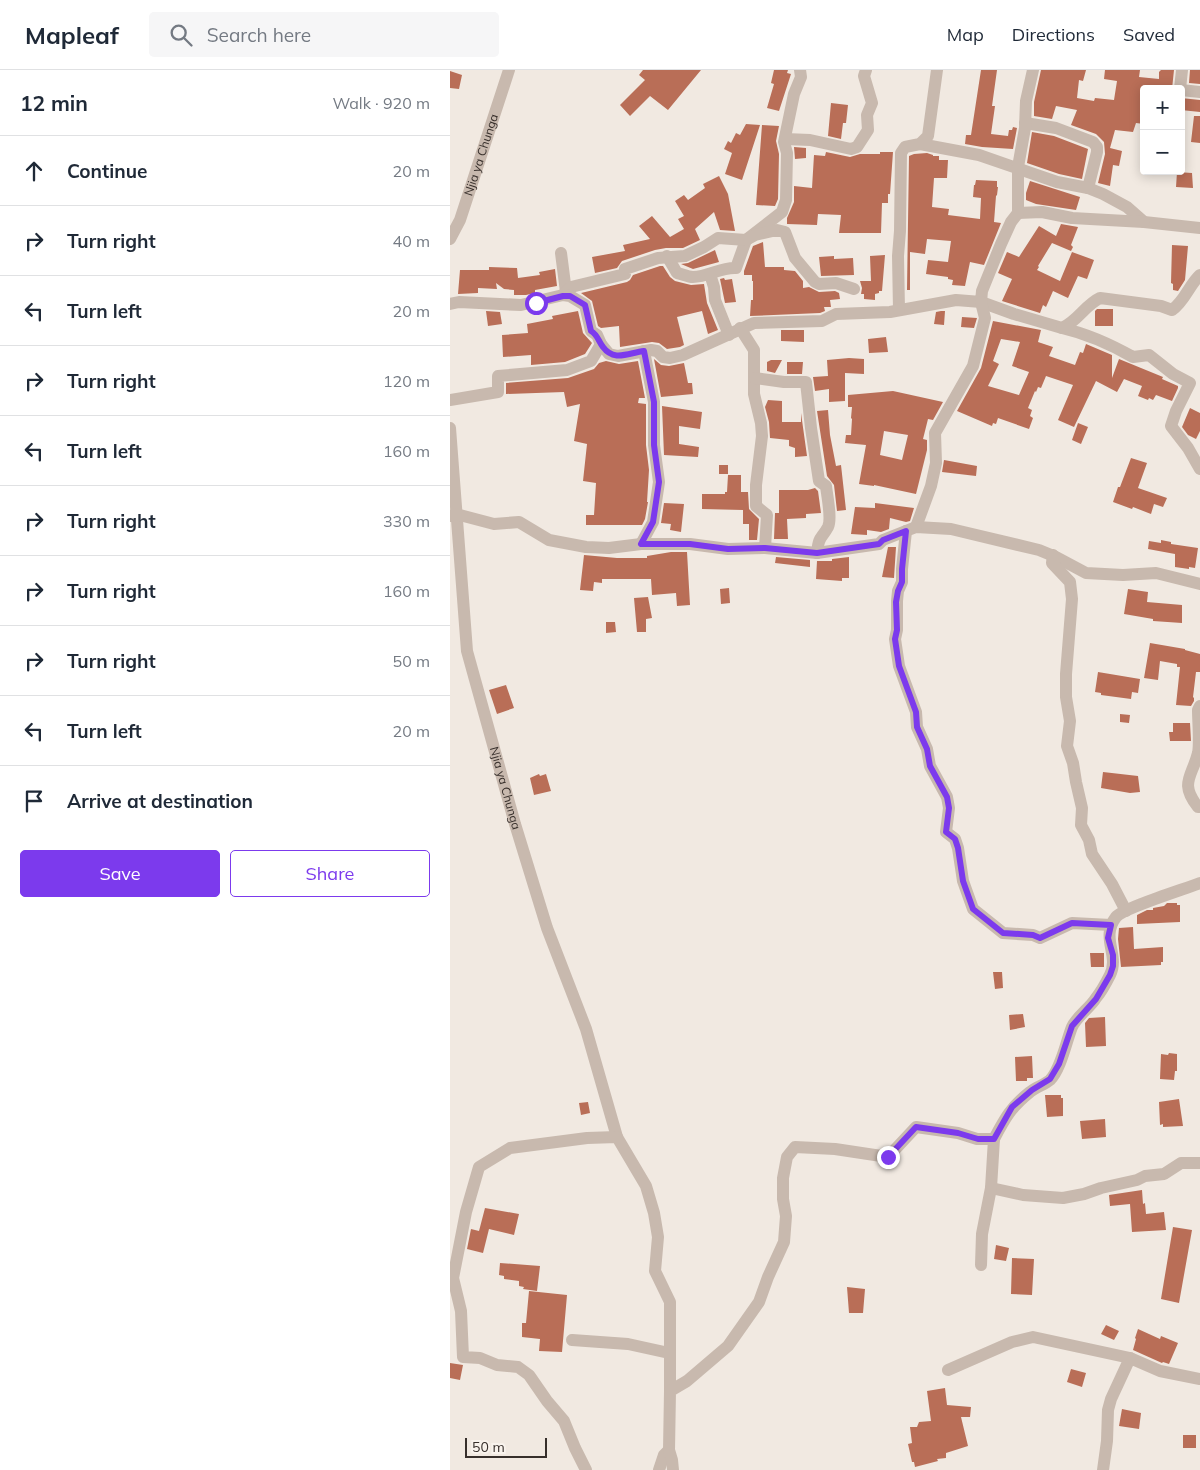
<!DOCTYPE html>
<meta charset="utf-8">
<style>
body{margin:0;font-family:Mulish,sans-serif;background:#f6f6f7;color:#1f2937}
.controls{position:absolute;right:15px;top:15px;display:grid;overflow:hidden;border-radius:5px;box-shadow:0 2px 12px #0003}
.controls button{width:45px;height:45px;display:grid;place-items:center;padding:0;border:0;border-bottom:1px solid #e0e1e3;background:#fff;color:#1f2937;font:25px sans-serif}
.scale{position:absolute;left:15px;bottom:12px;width:82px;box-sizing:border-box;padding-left:5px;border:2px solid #372f2b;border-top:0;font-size:14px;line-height:18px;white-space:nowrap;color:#372f2b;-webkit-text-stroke:4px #f9f3ed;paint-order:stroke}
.stop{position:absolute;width:15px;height:15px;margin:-11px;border:4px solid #7c3aed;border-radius:50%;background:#fff}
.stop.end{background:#7c3aed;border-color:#fff;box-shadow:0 1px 5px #0008}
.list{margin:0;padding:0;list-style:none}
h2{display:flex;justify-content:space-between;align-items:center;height:65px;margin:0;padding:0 20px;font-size:21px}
h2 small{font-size:16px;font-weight:400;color:#747a83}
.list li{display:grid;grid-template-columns:32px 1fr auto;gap:15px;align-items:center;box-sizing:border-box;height:70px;padding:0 20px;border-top:1px solid #e0e1e3}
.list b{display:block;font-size:19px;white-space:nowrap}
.list em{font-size:16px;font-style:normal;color:#747a83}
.actions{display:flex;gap:10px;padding:15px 20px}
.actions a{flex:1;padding:11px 0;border:1px solid #7c3aed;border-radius:5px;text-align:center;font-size:18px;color:#7c3aed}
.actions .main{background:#7c3aed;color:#fff}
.icon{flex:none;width:28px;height:28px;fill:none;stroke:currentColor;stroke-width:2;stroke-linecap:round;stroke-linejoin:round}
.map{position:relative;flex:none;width:750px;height:1400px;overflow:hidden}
header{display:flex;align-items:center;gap:30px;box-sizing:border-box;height:70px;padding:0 25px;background:#fff;border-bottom:1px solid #e0e1e3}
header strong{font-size:24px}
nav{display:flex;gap:28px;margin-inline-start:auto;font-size:18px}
.search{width:350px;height:45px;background:#f6f6f7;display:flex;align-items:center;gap:12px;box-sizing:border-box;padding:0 18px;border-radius:5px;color:#747a83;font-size:19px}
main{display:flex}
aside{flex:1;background:#fff}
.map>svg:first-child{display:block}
.building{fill:#b96e57;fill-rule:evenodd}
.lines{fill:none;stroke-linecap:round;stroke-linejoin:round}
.minor{stroke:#c8b9ae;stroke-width:12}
.route{stroke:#7c3aed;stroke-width:6}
.labels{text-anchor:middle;stroke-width:4.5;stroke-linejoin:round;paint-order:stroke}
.street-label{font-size:12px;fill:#372f2b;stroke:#f9f3ed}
</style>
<header>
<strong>Mapleaf</strong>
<div class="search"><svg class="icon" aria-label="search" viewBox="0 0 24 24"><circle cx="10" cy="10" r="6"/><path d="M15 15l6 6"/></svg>Search here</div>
<nav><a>Map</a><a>Directions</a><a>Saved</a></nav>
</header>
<main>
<aside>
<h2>12 min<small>Walk · 920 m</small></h2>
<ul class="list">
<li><svg class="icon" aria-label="ahead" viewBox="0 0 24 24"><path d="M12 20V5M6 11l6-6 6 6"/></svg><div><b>Continue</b></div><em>20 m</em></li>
<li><svg class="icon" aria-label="right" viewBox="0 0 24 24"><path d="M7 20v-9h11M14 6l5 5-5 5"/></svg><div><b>Turn right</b></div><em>40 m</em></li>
<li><svg class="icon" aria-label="left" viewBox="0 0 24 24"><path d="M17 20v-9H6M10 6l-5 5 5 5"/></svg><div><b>Turn left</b></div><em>20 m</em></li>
<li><svg class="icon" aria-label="right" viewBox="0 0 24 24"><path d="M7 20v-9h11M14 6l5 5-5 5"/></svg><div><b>Turn right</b></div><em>120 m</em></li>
<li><svg class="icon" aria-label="left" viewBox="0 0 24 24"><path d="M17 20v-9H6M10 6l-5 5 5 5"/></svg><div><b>Turn left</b></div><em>160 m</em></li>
<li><svg class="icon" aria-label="right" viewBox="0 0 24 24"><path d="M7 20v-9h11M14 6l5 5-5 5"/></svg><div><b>Turn right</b></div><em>330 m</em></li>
<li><svg class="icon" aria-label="right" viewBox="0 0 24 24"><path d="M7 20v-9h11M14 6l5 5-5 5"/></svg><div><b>Turn right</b></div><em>160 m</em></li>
<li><svg class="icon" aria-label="right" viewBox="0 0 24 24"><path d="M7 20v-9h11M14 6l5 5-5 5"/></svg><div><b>Turn right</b></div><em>50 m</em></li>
<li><svg class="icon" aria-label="left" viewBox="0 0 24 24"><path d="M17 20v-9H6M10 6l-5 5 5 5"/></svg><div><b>Turn left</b></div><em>20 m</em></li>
<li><svg class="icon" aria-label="arrive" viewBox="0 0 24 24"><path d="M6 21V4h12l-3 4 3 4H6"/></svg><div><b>Arrive at destination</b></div></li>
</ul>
<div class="actions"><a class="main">Save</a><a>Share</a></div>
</aside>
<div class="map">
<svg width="750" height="1400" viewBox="0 0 750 1400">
<rect width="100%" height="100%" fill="#f1e9e1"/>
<path class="building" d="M193 0H251L218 40 200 26 180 46 170 35 195 10 189 5Z
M324 0H338L337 3 341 4 329 41 317 38 324 14 321 13Z
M531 0H547L542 36H545L541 64 558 66 559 60H562L563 57 567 58 563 79 532 77 515 74 516 65H521Z
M591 0H636L633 11 629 10 627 28 644 31 645 28 664 30 667 11 654 9 655 0H690L689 7 709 9V2L711 0H724L722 19H694V54L686 53 683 62 665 60 660 78 672 81 669 96 663 95 660 116 648 113 655 84 654 72 646 64 621 55 627 40 606 36 602 49 584 46V32Z
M740 0H750V14L739 13Z
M0 1 12 5 9 19 0 18Z
M731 28 750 30V42L731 40Z
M381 33 398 35 396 53H393L391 69 378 66Z
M744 46H750V73L741 72Z
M296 54 310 55 292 110 275 104 282 83 274 79 278 71 281 73 286 63 290 65Z
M312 55 329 56 326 71 329 84 328 129 325 136 306 135Z
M582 62 604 66 638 79 632 109 609 104 577 93Z
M344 77 356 78V88L345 89Z
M376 82 400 87 410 84H430V82H443L440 124H438V133H432L431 163H389L391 145 368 144 367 155 337 154V148L344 132V116L362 118 364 85 375 86Z
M477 83 483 85V86H489V90H498L497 108H484L482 137 499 139 498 145 530 149 531 128 523 127 524 115H525L526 110 547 111V117H548L547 125 546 126 544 152 551 153 534 195 520 192 515 216 502 215 503 210 498 209V207L476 204 478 190 498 192 501 171 477 169 475 184 460 182V220H457L459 86 464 84Z
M727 102 742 103 743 118 726 117Z
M269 106 278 124 285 161 270 160 264 142 245 159 250 170 233 178H216L205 180 172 191 167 198 145 203 142 187 175 181 173 175 200 169 189 156 202 146 220 167 234 159 228 149 234 146 225 131 234 125 238 130 255 118 253 114Z
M580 111 630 127 626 140 586 134 576 130V123Z
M611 154 628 157 621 175 623 177 621 181 602 173 588 196 589 197 587 200 610 211 622 182 644 190 637 209 628 206 618 228 603 221 596 237 593 235 590 243 552 231 562 209 548 203 557 182 569 187 589 156 606 166Z
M313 172 315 197H334V200L345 201 353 211V218L359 217 369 222 385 221 389 223 390 229 380 230 381 237H374L375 241 370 243 300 246 301 230H303V211H302V205H294V201L303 176Z
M722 175 738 176 735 210 728 221 723 220V214L721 213Z
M265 180 269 192 243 199 231 194 238 193Z
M435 185 432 221H429V223L425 224V230L414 229V224H411L412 218 410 211H421L420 186Z
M384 186V189L403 188 404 205 371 206 369 187Z
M210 196H213L220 207 225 211 241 215 254 214 257 233 268 260 258 264 252 241 227 247 234 275 230 277 217 279 209 273 202 272 170 277 169 256 151 258 148 256 142 231 131 223 177 212 180 210 183 205Z
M39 197 67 198 68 208 90 205 89 202 105 199 107 216 85 220V223L76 225H64V220L54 219 46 213 47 219 28 218V223L8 224 10 200H39Z
M274 208 275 210 282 209 286 232 275 233 270 209Z
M647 239H663V256H645V241Z
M36 241 50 242 52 254 38 256Z
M128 241 133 263 142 273 135 284 115 292 81 295V285L53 287 52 265 78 263 77 254 103 249 102 246Z
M491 241H495L494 255 484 254 486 242Z
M512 247 527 248 524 258 511 257Z
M543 251 591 260 588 272 603 277 599 286 625 295 630 282 633 283 636 274 662 285V308L669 289 713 307 712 309 728 316V318L722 331 706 325 703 330 699 328 698 330 688 326 692 316 674 309 667 322 646 311 624 357 608 350 623 315 596 306 591 318 588 317 586 322 585 321 578 338 582 340 580 346 583 348 579 359 548 348 546 354 543 353 542 356 507 341 531 298ZM551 269 570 272 562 296 579 302 569 325 538 316 549 294 543 291Z
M331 260H354V272L331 271Z
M436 267 438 282 419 283 418 269Z
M399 288 414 289V304L395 303V331L379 332V319L365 321 363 307 378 306 377 290Z
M204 289 211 295 219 296 234 293 238 313H242L243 324 211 327Z
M321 290H332L325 303 317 301V292Z
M156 291 169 294 188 291 195 328H189L188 333 196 334V375L199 400 197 432H198L195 449 192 455H136V445H144L146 413 133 411 137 374 124 371 130 334 117 337 114 322 56 324V313L118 308 144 299 149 293Z
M337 292H353L352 304H337Z
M443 321 493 332 483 350 478 349 473 369 477 370V380L466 424 424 415V416L409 414 416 375 395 373 396 365H401L402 349 401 348 402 337H398V325ZM434 361 458 365 452 390 430 385Z
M318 330 332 331V352H351V343L357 386 345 387V378L339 376V370L320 368 319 352 315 337Z
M212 336 252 342 250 359 229 356V374L249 377 248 387 214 385Z
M740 338 750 343V361L746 369 738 365 732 357Z
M378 340 380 365 386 396 391 395 396 440 387 441 384 415 377 406 367 341Z
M628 353 638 357 631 374 622 370Z
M681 388 697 393 688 418 717 428 713 437 704 434 701 444 683 437 682 439 663 432 668 417H670Z
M494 390 527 396 526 406 492 402Z
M269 395H278V404H269Z
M278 405H291V422H298L299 439 309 449 307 470H299V454H293V440L252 439V424H275V422H277Z
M365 418 368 421 371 443 356 444V448L337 449 338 469H324L325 443H329V420H358Z
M214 433 234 434 231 462 220 460 221 454 211 453Z
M425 433 464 438 460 451 456 452 440 448 439 459 431 462 417 460V465L401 464 405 437 425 438Z
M711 470 721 472V474L748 478 745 498 739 497V499L725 497V484L698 479 699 471 711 473Z
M438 477H446L444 508 432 507Z
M221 482H237L240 535 227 536 226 523 202 525 201 509H152V513L144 512 143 521 130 520 134 485 167 488H197V486Z
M326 487 360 490V497L325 493Z
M399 487V508H392V511L366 509 367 491H382V489Z
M279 518 280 533 271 534 270 519Z
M678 519 698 522 697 532 732 535V553L703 551V549L674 544Z
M198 527 202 548 196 549V562H187L184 528Z
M156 552H165L166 562 156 563Z
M700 573 735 579V580L750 584V602H746L743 627 744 628V631L741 636 726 635 730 597H727V594L710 591 708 610 694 608Z
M648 602 690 609 688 623 682 622 681 629 651 625V623L645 622Z
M56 615 64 638 47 644 39 620Z
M670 644 680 645 679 653 670 652Z
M723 653H740L741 671H720L719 662H723Z
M653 702 688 706 690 722 680 723 651 718Z
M89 704 90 706 96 704 101 721 84 725 80 708Z
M717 833H727V835H730V852L687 854V845L697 840H703V838L714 836Z
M683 857 684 879 713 877V892H711V895L671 897 668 869 669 858Z
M640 883H654V897H641Z
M543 902H552L553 918 545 919Z
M573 944 575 957 560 960 559 945Z
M655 947 656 976 636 977 635 953 639 948Z
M719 983 727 984V1001H725L724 1010 710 1009 711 984 718 985Z
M582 986 583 1008H577V1011H566L565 987Z
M595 1025H611V1028H613V1046L597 1047Z
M729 1029 733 1056 713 1057V1054L710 1055 709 1032Z
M138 1032 140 1043 131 1045 129 1033Z
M655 1049 656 1067 632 1069 630 1051Z
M692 1120 693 1134 695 1133 696 1144 714 1142 716 1160 682 1162 680 1134 660 1136 659 1125Z
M35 1138 69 1144 64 1165 39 1159 33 1183 17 1179 21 1159 29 1161Z
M723 1157 742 1160 729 1233 711 1229Z
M546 1175 559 1178 556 1191 544 1189Z
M562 1188 584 1189 582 1225 561 1224Z
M50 1193 90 1196 87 1221 73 1219 74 1217 69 1216V1211L54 1209V1206L49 1205Z
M397 1217 415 1219 413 1243H399Z
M79 1221 117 1225 112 1282 89 1281 90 1269 72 1267V1253H76Z
M656 1255 669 1261 664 1270 651 1264Z
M688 1259 710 1269 711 1266 728 1273 719 1294 713 1292 712 1293 683 1280 686 1269 685 1268Z
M0 1293 13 1295 10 1310 0 1308Z
M621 1299 636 1303 632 1317 617 1312Z
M495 1318 497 1335 521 1337 520 1347H511L518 1376 496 1383V1388L487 1389 488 1391 465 1397 464 1392H462L458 1374 462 1373 460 1357H467L469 1352 481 1351 477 1321Z
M672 1339 691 1343 689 1359 669 1356Z
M733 1365H746V1378H733Z"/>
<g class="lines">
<g class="minor">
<path d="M730 19 732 0"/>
<path d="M731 20 750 22"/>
<path d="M575 53 606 58 643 72 647 77V82L638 118 653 124 677 137 694 152 750 158"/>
<path d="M335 69 360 70 401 79 407 77 418 60 417 45 422 33 414 6 416 0"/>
<path d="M470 74 529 85 607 112 638 118"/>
<path d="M568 143 592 142 622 148 694 152"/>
<path id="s1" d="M0 169 10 150 59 0"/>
<path d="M111 183 116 222"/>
<path d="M217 186 227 203C232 204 238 207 243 207 258 207 271 197 286 198L296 170 332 142 336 130 337 83 334 72 344 24 351 7 350 0"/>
<path d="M260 204 264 217 265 230 279 265"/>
<path d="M113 225 121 217 175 204V199L208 188 235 186 254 177 268 168 296 170 305 165 327 160 335 162 345 188 365 212 369 214 386 213 404 219"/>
<path d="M531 232 564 244 612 258C628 251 635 235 650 228L711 236 722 240C735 231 739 215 750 205"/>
<path d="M0 234 9 232 71 235 113 225 120 226 135 235 141 261 147 265 151 274 159 284 168 286 201 280 207 281 213 287 220 288 233 285 304 253 372 251 386 244 440 242 506 230 531 232 532 221 551 174 561 152 568 143V97L575 58 576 31 583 0"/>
<path d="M449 240 448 186 450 161 451 83 455 77 470 74 478 66 487 0"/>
<path d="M290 258 304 280V324L311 353 312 366 306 415V436L317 445 315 478"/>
<path d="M612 258C638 264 660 274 683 287L699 285 723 304 740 313 726 341 721 356 738 378 750 399"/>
<path d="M305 308 334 312H356L361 358 369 411 376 416C377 425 382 449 378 457 371 470 369 465 367 483"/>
<path d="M0 330 48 322V306L117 300 141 291 151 274"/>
<path id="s2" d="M0 358 17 581 65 754 97 858 136 959 167 1067"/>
<path d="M0 446 6 444 44 454 69 452 99 470 136 477 159 478 191 474H240L278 479 315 478 367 483 429 474 433 470 466 457 501 459 589 480 606 487 636 503 673 505 706 503 750 514"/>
<path d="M466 457 481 416 486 393 485 363 523 296 535 248 531 232"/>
<path d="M456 461 452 499V512L448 521 447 531V560L445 569 449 596 466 642 467 657 477 679 480 696 497 727 499 738 496 762 505 769 508 778 513 811 523 839 553 863 583 865 590 868 622 853 661 855"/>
<path d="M191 474 203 452 209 412 204 375V332L194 281"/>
<path d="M603 485 602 493 620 512 622 529 616 604V627L620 651 617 676 623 693 626 712 632 738 631 755 639 770 642 784 662 814 676 841"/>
<path d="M750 636 748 640C748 650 750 674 748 683 742 707 729 713 748 737H750"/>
<path d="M541 1118 573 1125 613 1128 634 1124 651 1118 687 1110 695 1106 714 1104 731 1093H750"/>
<path d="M531 1195 532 1164 541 1118 544 1069"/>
<path d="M122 1270 178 1274 219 1283"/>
<path d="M498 1300 562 1272 583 1267 680 1288 710 1301 750 1309"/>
<path d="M136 1400 125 1378 114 1351 97 1331 79 1305 68 1297 47 1295 30 1288 13 1287 11 1241 3 1208 16 1142 29 1097 60 1078 137 1068 167 1067 196 1116 204 1143 208 1167 205 1201 220 1232V1321"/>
<path d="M209 1400 214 1385 219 1380"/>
<path d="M223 1400 222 1390 219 1380 220 1321 237 1311 278 1276 309 1232 318 1207 334 1172 336 1146 333 1129V1108L337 1087 345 1077 385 1079 438 1087 466 1057 508 1063 527 1069H544C555 1048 561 1037 580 1022 586 1017 594 1015 600 1010 611 999 616 972 622 957 627 946 640 938 646 928 651 922 656 913 660 905 670 885 650 868 666 847 673 838 735 819 750 813"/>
<path d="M653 1400 657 1371 658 1340 661 1329 680 1288"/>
</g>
</g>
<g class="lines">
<path class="route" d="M86 233 113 226H120L135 235 141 261C148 265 148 271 153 277 164 292 178 283 194 281L204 332V375L209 412 203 452 191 474H240L278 479 315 478 367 483 429 474 433 470 456 461 452 499V512L448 521 446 532 447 560 445 569 449 596 466 642 467 657 477 679 480 696 497 727 499 738 496 762 505 769 508 778 513 811 523 839 553 863 583 865 590 868 622 853 661 855 658 868 663 885V896L660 905 646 929 622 956 609 994 600 1009 582 1020 562 1037 544 1069H528L508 1063 466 1057 438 1087"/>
</g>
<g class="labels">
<g class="street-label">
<text dy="4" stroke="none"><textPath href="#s1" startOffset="90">Njia ya Chunga</textPath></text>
<text dy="4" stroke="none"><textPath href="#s2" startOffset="366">Njia ya Chunga</textPath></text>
</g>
</g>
</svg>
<div class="controls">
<button>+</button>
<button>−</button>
</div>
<div class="scale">50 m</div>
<div class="stop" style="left:86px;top:233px"></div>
<div class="stop end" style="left:438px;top:1087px"></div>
</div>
</main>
